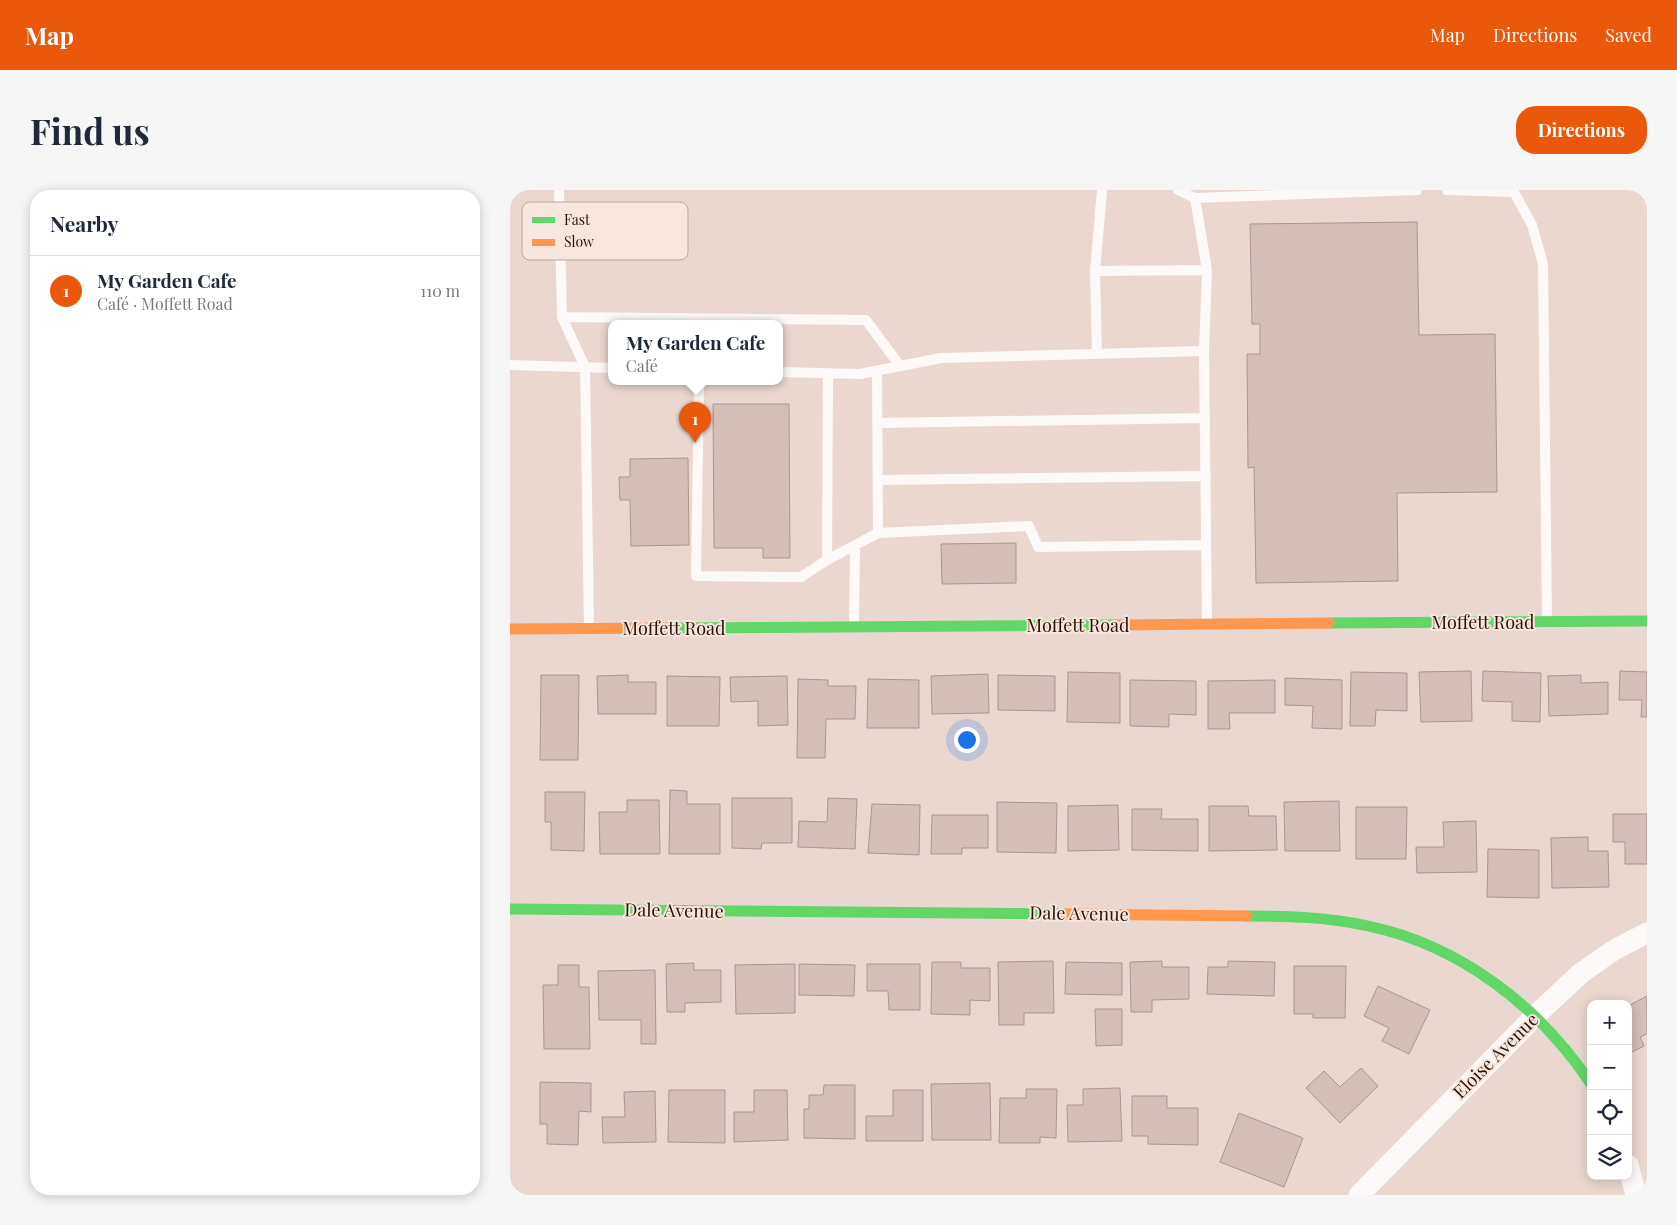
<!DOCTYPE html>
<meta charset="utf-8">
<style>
body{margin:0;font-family:"Playfair Display",serif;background:#f6f6f7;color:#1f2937}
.controls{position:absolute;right:15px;bottom:15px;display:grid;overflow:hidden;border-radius:10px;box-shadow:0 2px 12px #0003}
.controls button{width:45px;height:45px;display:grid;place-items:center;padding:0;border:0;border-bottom:1px solid #e0e1e3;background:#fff;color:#1f2937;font:25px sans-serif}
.you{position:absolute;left:456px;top:549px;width:18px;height:18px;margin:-12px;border:4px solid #fff;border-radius:50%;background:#1a73e8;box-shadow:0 0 0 8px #1a73e833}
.badge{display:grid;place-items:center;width:32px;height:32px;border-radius:50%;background:#ea580c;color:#fff;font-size:16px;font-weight:700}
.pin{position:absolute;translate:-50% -41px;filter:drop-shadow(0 1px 2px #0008)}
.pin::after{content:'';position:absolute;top:26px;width:18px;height:15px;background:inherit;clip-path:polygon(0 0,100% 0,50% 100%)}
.popup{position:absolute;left:98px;top:130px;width:175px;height:65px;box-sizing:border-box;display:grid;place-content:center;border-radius:10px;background:#fff;filter:drop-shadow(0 1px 4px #0005);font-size:16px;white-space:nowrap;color:#747a83}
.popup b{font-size:19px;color:#1f2937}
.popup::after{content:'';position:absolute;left:50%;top:100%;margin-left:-10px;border:10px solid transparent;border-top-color:#fff}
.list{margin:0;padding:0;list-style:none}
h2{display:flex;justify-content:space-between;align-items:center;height:65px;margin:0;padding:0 20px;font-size:21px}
h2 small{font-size:16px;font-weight:400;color:#747a83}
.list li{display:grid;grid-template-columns:32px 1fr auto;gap:15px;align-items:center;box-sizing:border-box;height:70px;padding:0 20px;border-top:1px solid #e0e1e3}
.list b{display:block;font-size:19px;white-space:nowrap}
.list p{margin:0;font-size:16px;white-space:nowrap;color:#747a83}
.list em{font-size:16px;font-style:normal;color:#747a83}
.icon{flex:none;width:28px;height:28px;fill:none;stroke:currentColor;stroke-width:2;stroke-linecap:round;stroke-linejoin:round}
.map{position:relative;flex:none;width:1137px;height:1005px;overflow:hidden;border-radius:20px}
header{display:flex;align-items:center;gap:30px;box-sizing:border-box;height:70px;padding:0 25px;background:#ea580c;color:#fff}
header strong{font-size:24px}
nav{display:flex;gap:28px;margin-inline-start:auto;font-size:18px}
.intro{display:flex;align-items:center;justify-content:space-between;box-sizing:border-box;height:120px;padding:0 30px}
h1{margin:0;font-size:35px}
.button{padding:12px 22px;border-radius:20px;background:#ea580c;color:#fff;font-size:18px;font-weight:700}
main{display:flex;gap:30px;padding:0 30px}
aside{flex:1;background:#fff;border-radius:20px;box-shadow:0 2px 12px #0003}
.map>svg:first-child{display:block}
.building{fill:#d3beb8;stroke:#ac9590}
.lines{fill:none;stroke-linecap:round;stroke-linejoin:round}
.lane{stroke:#fcf9f8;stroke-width:10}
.street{stroke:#fcf9f8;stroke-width:21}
.fast{stroke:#63d668;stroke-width:11}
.slow{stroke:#ff974d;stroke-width:11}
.labels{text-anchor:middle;stroke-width:4;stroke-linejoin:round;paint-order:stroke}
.street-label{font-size:18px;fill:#2d1104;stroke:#f6e6de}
.key{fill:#f6e6de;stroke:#baa69d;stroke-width:1}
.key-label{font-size:14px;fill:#2d1104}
</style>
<header>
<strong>Map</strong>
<nav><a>Map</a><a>Directions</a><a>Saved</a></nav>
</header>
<div class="intro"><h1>Find us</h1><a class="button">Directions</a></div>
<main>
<aside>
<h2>Nearby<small></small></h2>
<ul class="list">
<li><span class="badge">1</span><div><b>My Garden Cafe</b><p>Café · Moffett Road</p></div><em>110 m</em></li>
</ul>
</aside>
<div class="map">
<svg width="1137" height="1005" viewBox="0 0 1137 1005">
<rect width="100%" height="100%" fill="#ead8d0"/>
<path class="building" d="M907 32 909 145 985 144 987 302 887 303 888 391 746 393 744 277 738 278 737 164H750V134H742L740 34Z
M203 214H279L280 368H253V358H204Z
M178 268 179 355 121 356 120 310H110L109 287H120V269Z
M506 353V393L432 394 431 354Z
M961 481 962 531 911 532 909 482Z
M973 481 1031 483 1030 532 1002 531V512L972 511Z
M1110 481 1137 482V527H1131L1132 510H1109Z
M558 482 610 483V533L557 532Z
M841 482 897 483V521L866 520 865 536H840Z
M478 484 479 523 422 524 421 486Z
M31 485H69L68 570H30Z
M118 485V492H146V524H88L87 486Z
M488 485 545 486V521L488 520Z
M1071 485V493L1098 492V524L1039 526 1038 486Z
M157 486 210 487 209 536H157Z
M277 486 278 535 248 536V511L221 512 220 487Z
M775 488 832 490V539L802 538 803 516 775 515Z
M288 489 318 490V496H346L345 529H316L315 568H287Z
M358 489 409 490V538H357Z
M620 490 686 491V525L659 524V537L620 536Z
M765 490V523H719L720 539H698V491Z
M160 600 177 601V614H210V664H159Z
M35 602H75L74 661 41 660V632H35Z
M222 608H282V653H252L251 659 222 658Z
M318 608 347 609 345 659 288 657 289 631 317 632Z
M117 610H149L150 664H90L89 622H117Z
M829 611 830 661H775L774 612Z
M487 612 547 613 546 663 487 662Z
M362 614 410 615 409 665 358 663Z
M608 615 609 660 558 661V616Z
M699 616H738L739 626H766L767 660 699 661Z
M846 617H897L896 669H846Z
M622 619H652L651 629H688V661L622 660Z
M1103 624H1137V674H1115V652H1103Z
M422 625H478V658H452V664H421Z
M966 631 967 682 907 683 906 657H934L933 632Z
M1078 647V661H1098L1099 697 1042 698 1041 648Z
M978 659 1029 660V708L977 707Z
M543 771 544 823H514V835H489L488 772Z
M652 771V777H679V809L642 810V822H621L620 772Z
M718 771 765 772 764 806 697 804 698 777H718Z
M422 772H451V778H480V811L460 810V825L421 824Z
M556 772 612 773V805L555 804Z
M184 773V780H211V812L175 813V822H157L156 774Z
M285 774V823L226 824 225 775Z
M289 774 345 775 344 806 289 805Z
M357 774H410V820H379L378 801H357Z
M48 775H69V797H79L80 859H34L33 795H48Z
M784 776H836L835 828H803V824H784Z
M145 780 146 854H131V830H89L88 781Z
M868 796 920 820 899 864 872 851 879 838 854 826Z
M1137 806V844L1130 847 1134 856 1118 864V816Z
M585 819H612V855L586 856Z
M851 878 868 896 830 933 796 898 814 881 830 897Z
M30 892 81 893V922L69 921 68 955 37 954V934H30Z
M480 893 481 950H422L421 894Z
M314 895H345V949L294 948V919H299V905H313Z
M610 898 612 951 558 952 557 915H573V899Z
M516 899H547L546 948 530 947V953H489L490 908H516Z
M159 900H215V953L158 952Z
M244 900H277L278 950 224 952V922H244Z
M383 900H413V951H356V926H383Z
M145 901 146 952 93 953 92 927H115L114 902Z
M622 906H657V918H688V955L638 954V946H622Z
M729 923 793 948 774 997 710 972Z"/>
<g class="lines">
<path class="lane" d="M49 0 52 127 356 130 390 176
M668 0 685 8 697 80
M937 0 1004 2 1022 35 1033 74 1037 431
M685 8 907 0
M585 81 592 0
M52 127 75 177 79 438
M587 164 585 81 697 80 694 161
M0 175 101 178
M367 181 368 343
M269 182 350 184 431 168 694 161 697 433
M318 183 317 370 368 343 519 336 528 357 696 355
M189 192 186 386 291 387 317 370
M367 233 695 228
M368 290 696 286
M344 436 345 355"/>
<path class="street" d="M1118 975 1126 1005
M849 1005 1025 826 1071 783 1104 760 1137 743"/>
<path class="fast" d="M819 433 1137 431
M165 438 608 435
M0 719 556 724
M737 726C778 726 818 727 858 736 950 755 1030 817 1081 894"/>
<path class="slow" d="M608 435 819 433
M0 439 165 438
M556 724 737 726"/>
</g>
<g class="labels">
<g class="street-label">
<text x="973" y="439">Moffett Road</text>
<text x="568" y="442">Moffett Road</text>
<text x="164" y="445">Moffett Road</text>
<text transform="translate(164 721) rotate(1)" y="6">Dale Avenue</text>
<text transform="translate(569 724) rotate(1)" y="6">Dale Avenue</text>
<text transform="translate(986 866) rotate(-45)" y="6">Eloise Avenue</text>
</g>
</g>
<rect x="12" y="12" width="166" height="58" rx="8" class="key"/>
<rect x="22" y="27" width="23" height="6" fill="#63d668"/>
<rect x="22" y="49" width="23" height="7" fill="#ff974d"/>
<g class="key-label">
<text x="54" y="35">Fast</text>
<text x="54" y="57">Slow</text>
</g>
</svg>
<div class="controls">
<button>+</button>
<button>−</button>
<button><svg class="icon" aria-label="locate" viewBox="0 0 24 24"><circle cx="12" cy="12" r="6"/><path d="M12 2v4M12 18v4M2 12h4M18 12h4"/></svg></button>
<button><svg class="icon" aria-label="layers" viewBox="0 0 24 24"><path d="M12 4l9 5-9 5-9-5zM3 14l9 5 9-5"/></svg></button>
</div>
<div class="you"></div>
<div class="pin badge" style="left:185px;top:253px">1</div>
<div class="popup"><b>My Garden Cafe</b>Café</div>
</div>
</main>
